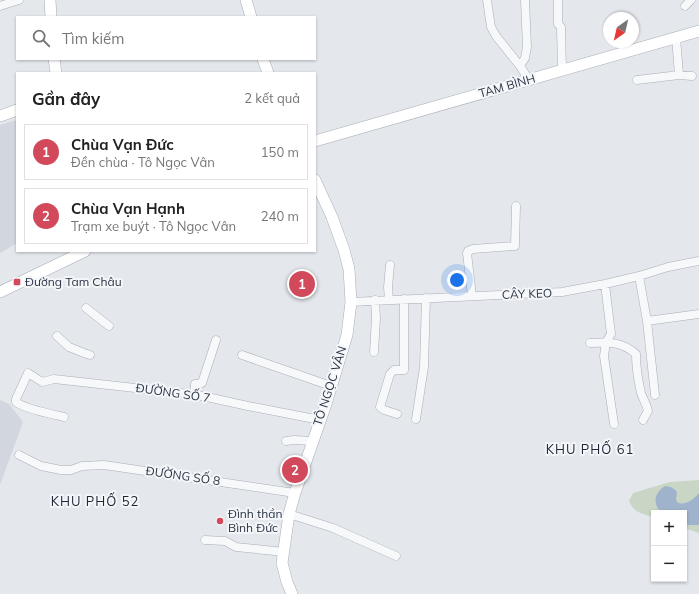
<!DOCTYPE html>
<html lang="vi">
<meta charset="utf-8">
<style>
body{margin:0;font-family:Mulish,sans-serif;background:#f2f2f2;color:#222}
.controls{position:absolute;right:12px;bottom:12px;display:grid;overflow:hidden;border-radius:0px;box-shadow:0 1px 3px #0004}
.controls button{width:36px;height:36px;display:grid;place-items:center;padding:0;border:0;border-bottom:1px solid #e0e0e0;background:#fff;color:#222;font:20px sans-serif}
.compass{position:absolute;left:603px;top:12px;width:36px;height:36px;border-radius:50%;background:#fff;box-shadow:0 1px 3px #0004;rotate:214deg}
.you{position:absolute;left:457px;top:280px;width:14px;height:14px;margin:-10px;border:3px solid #fff;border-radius:50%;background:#1a73e8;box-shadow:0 0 0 6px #1a73e833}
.badge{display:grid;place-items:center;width:26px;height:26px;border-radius:50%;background:#d1495b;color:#fff;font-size:13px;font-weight:700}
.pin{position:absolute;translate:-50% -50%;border:2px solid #fff;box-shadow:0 1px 4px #0006}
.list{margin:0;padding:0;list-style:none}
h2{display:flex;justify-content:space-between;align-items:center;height:52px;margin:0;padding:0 16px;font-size:17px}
h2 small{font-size:13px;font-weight:400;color:#767676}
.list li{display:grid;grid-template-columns:26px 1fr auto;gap:12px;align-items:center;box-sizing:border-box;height:56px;margin:0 8px 8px;padding:0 8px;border:1px solid #e0e0e0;border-radius:0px}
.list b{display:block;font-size:15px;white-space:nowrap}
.list p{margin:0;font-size:13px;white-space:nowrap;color:#767676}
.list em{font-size:13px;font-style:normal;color:#767676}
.icon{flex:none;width:22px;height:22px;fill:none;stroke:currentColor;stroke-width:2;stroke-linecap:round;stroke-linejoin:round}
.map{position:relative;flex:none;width:699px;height:594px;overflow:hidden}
.search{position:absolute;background:#fff;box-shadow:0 1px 3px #0004;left:16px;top:16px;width:300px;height:44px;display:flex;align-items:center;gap:10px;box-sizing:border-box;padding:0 14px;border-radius:0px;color:#767676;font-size:15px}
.panel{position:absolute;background:#fff;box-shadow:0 1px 3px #0004;left:16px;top:72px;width:300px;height:180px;border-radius:0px}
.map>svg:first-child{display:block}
.built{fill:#d2d6de}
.green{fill:#c9d6c5}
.water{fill:#9fb4cc}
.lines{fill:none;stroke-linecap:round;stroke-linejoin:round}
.street-casing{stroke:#a9aeb7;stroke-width:9}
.secondary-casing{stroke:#a9aeb7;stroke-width:12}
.street{stroke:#f7f8fa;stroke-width:8}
.secondary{stroke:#fff;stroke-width:11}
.poi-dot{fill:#d1495b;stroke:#f4f6f9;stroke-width:1.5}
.labels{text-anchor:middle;stroke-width:4;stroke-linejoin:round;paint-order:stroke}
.street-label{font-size:12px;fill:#2b3445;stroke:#f4f6f9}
.poi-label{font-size:12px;fill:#2b3445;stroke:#f4f6f9;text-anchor:start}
.neighbourhood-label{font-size:13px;letter-spacing:1px;fill:#1d2536;stroke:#f4f6f9}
</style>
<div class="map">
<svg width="699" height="594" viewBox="0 0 699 594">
<rect width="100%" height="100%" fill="#e4e7ec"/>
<path class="built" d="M17 120V243L0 253V125Z
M0 400 9 404 23 422 0 485Z"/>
<path class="green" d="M699 480V533L684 528V513H654V517C643 514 634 513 629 501L633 493 670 482Z"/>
<path class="water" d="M665 486C670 486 674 488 677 492L676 500 678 503C687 505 694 499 699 493V525H690L684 524V513H662C652 504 654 493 665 486Z"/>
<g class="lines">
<g class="street-casing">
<path id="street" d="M487 0 491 27 496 36 520 66
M525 0 527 47 525 58 520 66 529 80
M558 0V24L561 27 562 70
M0 6 19 0
M685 6 691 0
M679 75 692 76
M637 80 679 75 676 37
M639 276 647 321 655 395
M605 284 611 334 606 342 604 356 614 424
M472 296 467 253 468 251 473 249 515 246 516 206
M389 300 388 287 390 265
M351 302 562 292 605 284 639 276 668 267 699 261
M86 308 109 326
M647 321 699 314
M57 336 69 347 84 353 90 355
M590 343C608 342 621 341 636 354 636 367 638 380 641 393 643 399 647 405 648 411L643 420
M374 352 376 318 375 300
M242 355 331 386
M194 395 195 384 202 383 216 340
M397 414 384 410 380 407 390 374 394 370H404V299
M64 417C51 414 25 409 16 402V399L28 373 42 382 54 379 198 395 248 406 320 420
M416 419 424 367 426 298
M286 441 294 440 312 441
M19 455 41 466 61 470H71L82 466 104 465 295 493
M289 514 333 528 396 556
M205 540 225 541 236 547 284 552"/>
</g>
<g class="secondary-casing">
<path id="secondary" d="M50 0 51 17
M246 0 251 17
M54 59 56 73
M263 59 268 73
M0 116 17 110
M315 141 699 31
M0 292 85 251
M292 594 287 582 282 563 289 514 295 493 326 404 347 335 351 302 349 269 344 250 332 217 315 180"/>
</g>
<use href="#street" class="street"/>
<use href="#secondary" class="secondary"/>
</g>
<g class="poi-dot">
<rect x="13" y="278" width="8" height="8" rx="2"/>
<circle cx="220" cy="521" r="4"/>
</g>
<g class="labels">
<g class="street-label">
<text transform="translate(507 86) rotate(-16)" y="4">TAM BÌNH</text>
<text transform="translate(527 294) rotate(-2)" y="4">CÂY KEO</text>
<text transform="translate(330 386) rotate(-72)" y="4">TÔ NGỌC VÂN</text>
<text transform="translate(173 393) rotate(8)" y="4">ĐƯỜNG SỐ 7</text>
<text transform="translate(183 476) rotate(8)" y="4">ĐƯỜNG SỐ 8</text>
</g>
<g class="poi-label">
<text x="25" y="286">Đường Tam Châu</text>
<text x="228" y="518">Đình thần<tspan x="228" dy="14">Bình Đức</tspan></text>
</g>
<g class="neighbourhood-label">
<text x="590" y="454">KHU PHỐ 61</text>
<text x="95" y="506">KHU PHỐ 52</text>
</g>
</g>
</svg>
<div class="controls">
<button>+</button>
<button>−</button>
</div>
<svg class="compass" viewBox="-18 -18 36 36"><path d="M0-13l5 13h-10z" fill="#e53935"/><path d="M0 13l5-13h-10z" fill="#767676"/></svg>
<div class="you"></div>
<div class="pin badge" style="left:302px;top:284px">1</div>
<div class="pin badge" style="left:295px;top:470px">2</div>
<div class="search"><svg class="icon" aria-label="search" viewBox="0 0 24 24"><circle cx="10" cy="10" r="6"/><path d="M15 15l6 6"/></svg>Tìm kiếm</div>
<section class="panel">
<h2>Gần đây<small>2 kết quả</small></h2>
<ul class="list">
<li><span class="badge">1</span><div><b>Chùa Vạn Đức</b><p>Đền chùa · Tô Ngọc Vân</p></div><em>150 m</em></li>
<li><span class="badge">2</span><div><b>Chùa Vạn Hạnh</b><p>Trạm xe buýt · Tô Ngọc Vân</p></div><em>240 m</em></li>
</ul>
</section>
</div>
